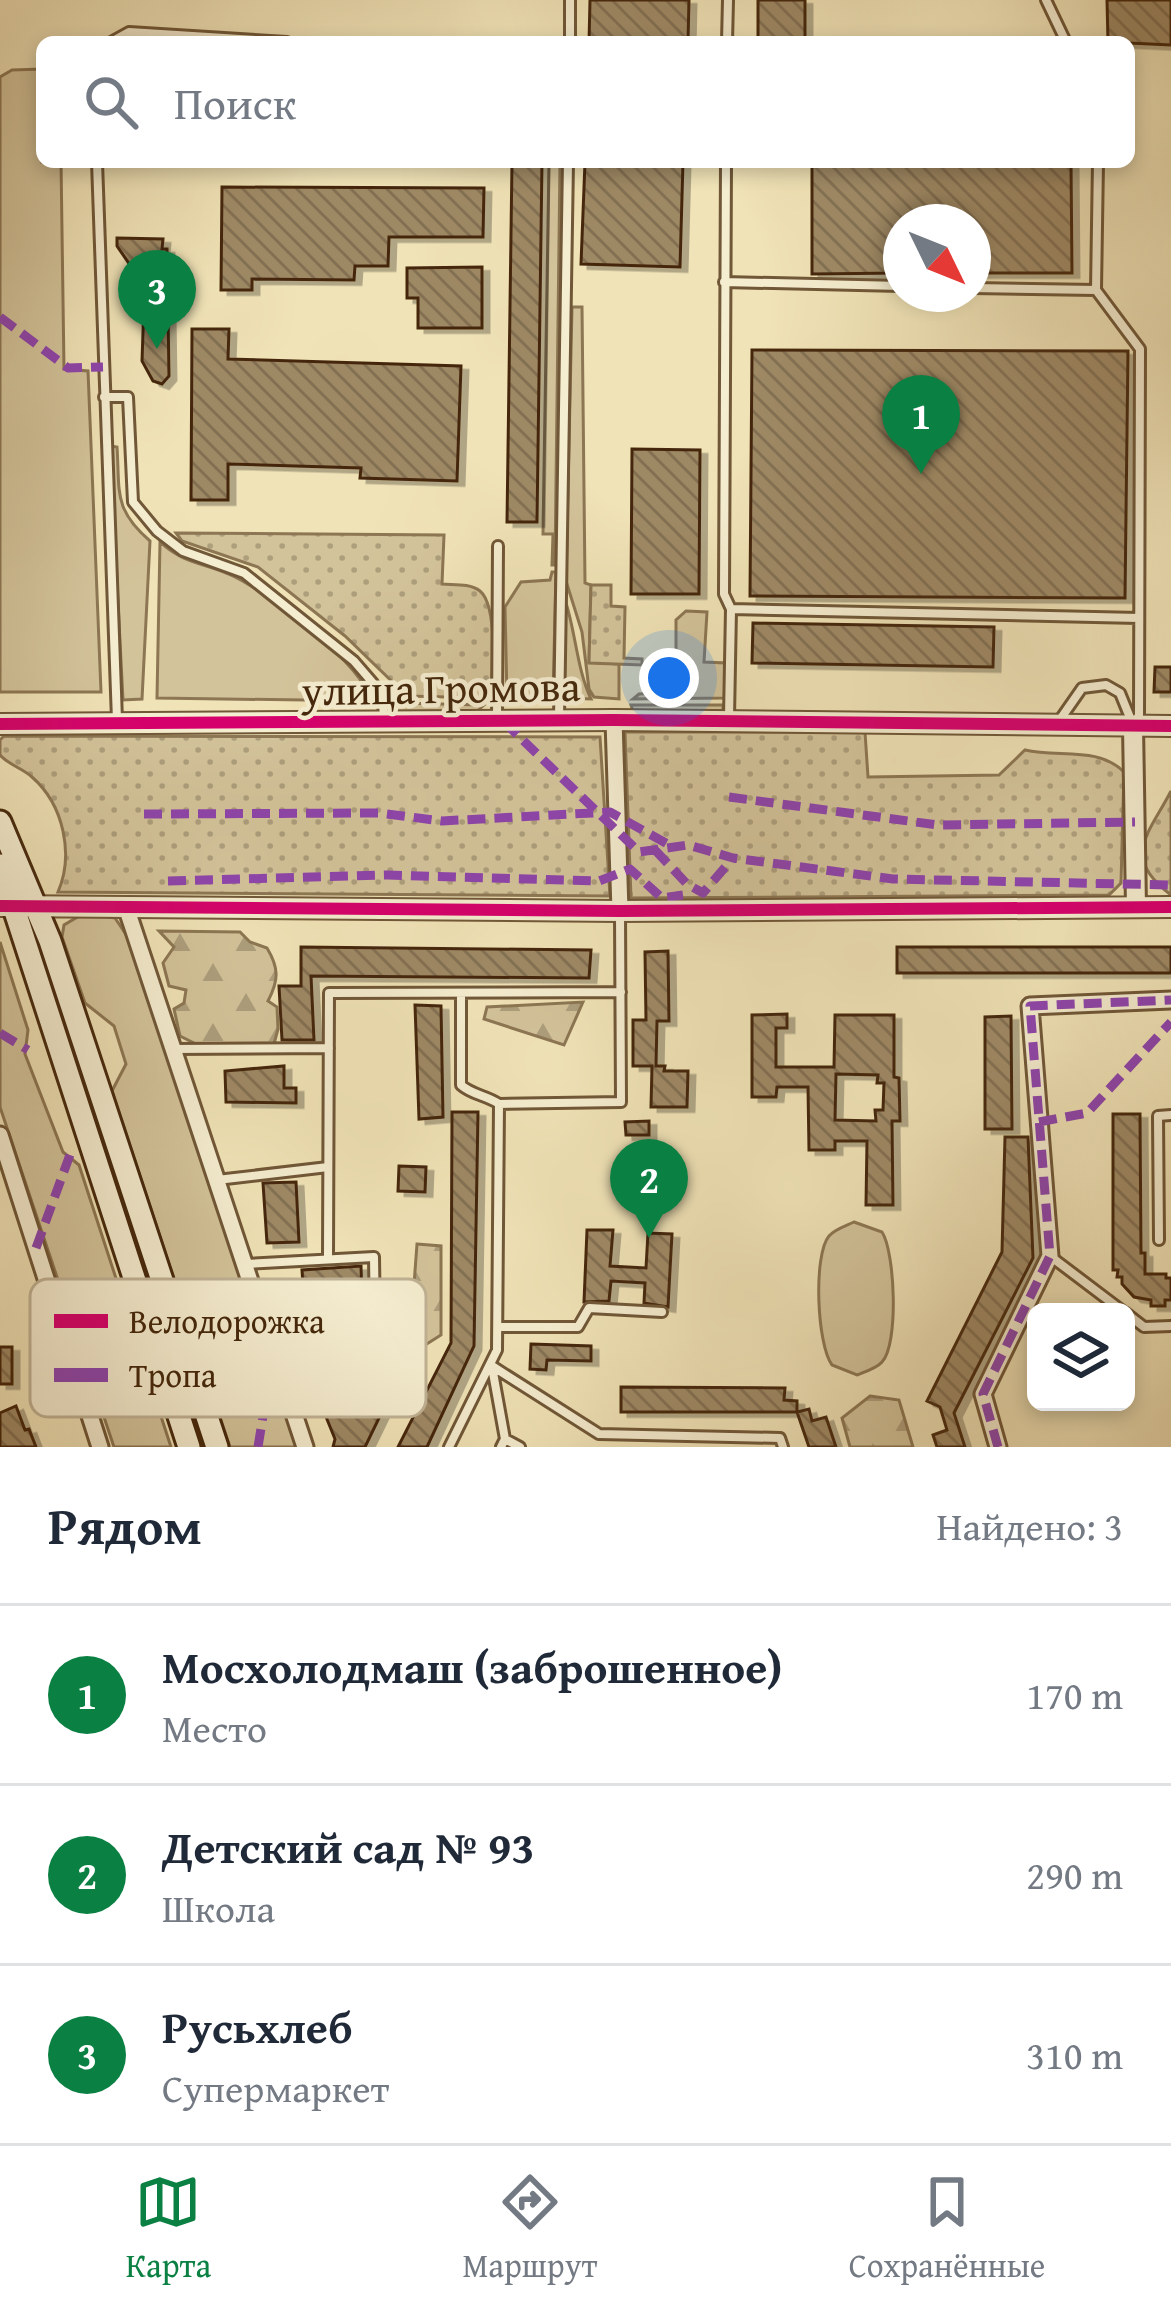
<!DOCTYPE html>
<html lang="ru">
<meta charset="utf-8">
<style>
body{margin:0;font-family:"Gentium Book Plus",serif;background:#f2f2f3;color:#1f2937}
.controls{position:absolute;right:36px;bottom:36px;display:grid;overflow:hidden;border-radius:18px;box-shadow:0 6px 18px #0003}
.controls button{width:108px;height:108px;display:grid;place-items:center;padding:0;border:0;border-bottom:3px solid #e0e1e3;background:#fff;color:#1f2937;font:60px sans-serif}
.compass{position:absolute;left:883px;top:204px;width:108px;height:108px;border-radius:50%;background:#fff;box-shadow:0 6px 18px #0003;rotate:133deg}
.you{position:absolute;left:669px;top:678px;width:42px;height:42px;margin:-30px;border:9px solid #fff;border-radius:50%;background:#1a73e8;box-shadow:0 0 0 18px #1a73e833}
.badge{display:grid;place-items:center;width:78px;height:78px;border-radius:50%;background:#0b8043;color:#fff;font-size:39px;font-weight:700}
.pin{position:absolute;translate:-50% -99px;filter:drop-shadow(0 3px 6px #0008)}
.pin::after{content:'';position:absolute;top:63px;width:42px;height:36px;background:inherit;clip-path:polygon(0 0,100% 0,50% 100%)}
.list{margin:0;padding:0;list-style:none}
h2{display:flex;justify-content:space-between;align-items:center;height:156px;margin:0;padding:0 48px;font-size:51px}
h2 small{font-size:39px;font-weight:400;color:#747a83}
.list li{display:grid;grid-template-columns:78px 1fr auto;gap:36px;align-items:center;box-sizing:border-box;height:180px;padding:0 48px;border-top:3px solid #e0e1e3}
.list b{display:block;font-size:45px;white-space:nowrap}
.list p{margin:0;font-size:39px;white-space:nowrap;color:#747a83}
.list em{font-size:39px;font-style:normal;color:#747a83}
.icon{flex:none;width:66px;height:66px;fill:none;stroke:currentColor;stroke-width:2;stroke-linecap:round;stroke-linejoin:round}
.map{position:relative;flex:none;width:1171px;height:1447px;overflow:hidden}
.search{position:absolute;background:#fff;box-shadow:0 6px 18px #0003;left:36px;right:36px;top:36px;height:132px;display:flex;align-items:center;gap:30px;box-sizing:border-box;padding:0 42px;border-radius:18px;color:#747a83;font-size:45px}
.sheet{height:696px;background:#fff}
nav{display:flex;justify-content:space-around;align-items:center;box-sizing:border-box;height:168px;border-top:3px solid #e0e1e3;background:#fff;font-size:33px;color:#747a83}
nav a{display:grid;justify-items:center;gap:6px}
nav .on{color:#0b8043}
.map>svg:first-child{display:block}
.green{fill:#d3c39a;stroke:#8c7653;stroke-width:3}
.forest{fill:url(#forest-firs);stroke:#8c7653;stroke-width:3}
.park{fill:url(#park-dots);stroke:#8c7653;stroke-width:3}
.building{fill:url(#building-back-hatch);stroke:#45280c;stroke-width:3;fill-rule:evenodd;filter:url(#shadow)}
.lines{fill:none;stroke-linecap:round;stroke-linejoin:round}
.service-casing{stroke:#705737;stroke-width:14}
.minor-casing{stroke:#705737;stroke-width:21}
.tertiary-casing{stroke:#705737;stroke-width:24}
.secondary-casing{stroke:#45280c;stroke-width:27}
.service{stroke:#f5edd0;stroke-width:8}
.minor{stroke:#f5edd0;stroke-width:15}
.tertiary{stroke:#f5edd0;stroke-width:18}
.secondary{stroke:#f5edd0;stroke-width:21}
.quiet{stroke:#8e44ad;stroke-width:9;stroke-dasharray:18 9;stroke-linecap:butt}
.cycleway-casing{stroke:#f5edd0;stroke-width:20}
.cycleway{stroke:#d6006c;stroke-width:12}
.labels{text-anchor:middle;stroke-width:9;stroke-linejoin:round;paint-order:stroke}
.street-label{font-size:42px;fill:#45280c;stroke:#f5edd0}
.key{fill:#f5edd0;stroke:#c0b295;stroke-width:3}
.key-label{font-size:33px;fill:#45280c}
</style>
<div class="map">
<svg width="1171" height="1447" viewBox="0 0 1171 1447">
<defs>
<pattern id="forest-firs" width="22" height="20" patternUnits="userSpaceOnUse" patternTransform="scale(3)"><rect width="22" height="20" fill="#d3c39a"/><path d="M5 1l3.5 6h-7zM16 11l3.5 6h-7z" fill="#ad9e7c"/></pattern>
<pattern id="park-dots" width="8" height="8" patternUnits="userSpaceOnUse" patternTransform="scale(3)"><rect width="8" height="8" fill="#d3c39a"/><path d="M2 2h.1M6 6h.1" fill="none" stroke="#ad9e7c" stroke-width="1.8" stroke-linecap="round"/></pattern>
<pattern id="building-back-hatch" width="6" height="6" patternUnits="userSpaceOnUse" patternTransform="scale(3)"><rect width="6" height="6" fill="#9e8965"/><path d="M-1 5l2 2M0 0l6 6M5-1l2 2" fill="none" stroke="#837052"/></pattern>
<filter id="shadow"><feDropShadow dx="7" dy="4.5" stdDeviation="0" flood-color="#0004"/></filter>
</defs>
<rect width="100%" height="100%" fill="#f0e3b7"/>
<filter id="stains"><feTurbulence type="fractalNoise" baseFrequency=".00167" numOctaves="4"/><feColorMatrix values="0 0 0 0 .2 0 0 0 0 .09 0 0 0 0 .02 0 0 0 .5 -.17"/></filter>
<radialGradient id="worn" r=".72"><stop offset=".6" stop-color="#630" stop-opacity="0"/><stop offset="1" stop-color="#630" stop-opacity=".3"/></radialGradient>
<path class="green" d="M42 69V162H61L64 369 88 371 101 692H0V77L12 70Z
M549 162H560L555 565H552L553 534H543Z
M572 307H582L585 583 591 585 589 662 619 664V699L594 697 589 689 582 632 566 581Z
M110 446 117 447C120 492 113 509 150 541L142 699 123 700Z
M160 542C186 566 206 562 235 577 269 594 363 664 371 701L157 698Z
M552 572H556L553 697 507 698 505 607 521 582 550 580Z
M566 603C576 635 577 669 591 699L563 698Z
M686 611 707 612 704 662 726 663 725 698 633 699 639 694 676 692V664H651V659L676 656V620Z
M396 703 484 705 475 713H394L392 708Z
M93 914 115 918 129 939 262 1339 252 1354 209 1363 198 1352 112 1091 126 1064 114 1026 85 1003 62 937 64 925 81 915Z
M32 930 38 936 90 1089 83 1091Z
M0 942 28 1030 25 1054 63 1152 79 1165 171 1447H114L0 1107Z
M92 1096 207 1447H200L86 1098Z
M854 1222 882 1232C895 1252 899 1344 882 1362 877 1368 865 1372 857 1375L832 1365C817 1345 813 1255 829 1236 835 1229 846 1226 854 1222Z
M257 1365 273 1373 298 1447H230L211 1391 212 1379Z"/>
<path class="forest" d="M159 931 240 932 250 942 267 948C279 968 279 980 268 1001L277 1007 278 1029 274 1044 200 1046 180 1036 174 1009 184 1003 186 990 169 986 163 963 174 947Z
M583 1002 564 1045 484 1019 487 1007Z
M417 1244 441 1246V1335L422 1347 410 1339Z
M870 1396 899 1400 913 1447H850L842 1418Z"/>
<path class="park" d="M176 533 444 535 442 584C454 585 470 583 480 591 497 605 495 677 488 698L407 696 345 636 258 567 182 541Z
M591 585H611V606L625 607 624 658 642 659V665L589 663Z
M631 705H723V718L634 715Z
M625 732H865L868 777 999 775 1025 750C1059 758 1098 746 1124 772L1121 883 1109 895 631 898Z
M4 736 600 737 610 896 58 892C74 855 64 805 32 777 22 768 9 765 0 755V740Z
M1171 791V895C1120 857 1149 834 1171 791Z"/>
<path class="building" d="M590 0H689L688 42H589Z
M758 0H805V42H758Z
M1107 0H1171V45L1108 42Z
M512 162H542L537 522H507Z
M585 162H683L680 267 581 264Z
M812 162H1071L1072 273H973V222H901V273L812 274Z
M222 187 484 188 483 237H389L388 266H355L354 280 252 279V290H221Z
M117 238 163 239 162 249H167L169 376 162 384 153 381 142 361 144 303 131 301 127 285 133 286 132 268 117 246Z
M482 267V328H418V298H407V268Z
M192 329H229L228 359 461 366 457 481 360 478 361 468 228 464V500H191Z
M752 350 1128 351 1125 598 750 596Z
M632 449 700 450 699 594H631Z
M753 623 994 627 993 667 752 663Z
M1155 667H1171V692H1154Z
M301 947 591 950 589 978 311 976 314 1040H282L279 986H301Z
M897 947H1171V973H897Z
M668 951 669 1021H657L656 1066H665L664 1071H688L687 1107H651L652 1066H633V1020H646L645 952Z
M415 1005 441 1006 443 1117 419 1119Z
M787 1014V1028H776V1067H834L835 1015H894V1077L899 1078 900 1121H892L893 1205H866L867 1141H835V1150H809L808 1087H777L776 1097H752V1015ZM836 1074 878 1075 877 1083H884L883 1110H875L876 1121 835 1120Z
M1011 1016 1012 1129H985V1017Z
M284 1066V1088H296V1103L226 1102 225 1071Z
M452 1112H478L474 1346 427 1447H398L451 1343Z
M1113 1114H1140L1141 1253H1145V1274H1166V1278H1171V1300H1165V1306H1151V1300L1134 1297 1122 1284V1277H1117L1118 1270H1113Z
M649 1121V1135H626L625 1122Z
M1005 1137H1028L1033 1258 954 1413 965 1447H937L933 1435 947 1430 940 1407 927 1401 1002 1252Z
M399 1166 426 1167 425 1192 398 1191Z
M296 1182 299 1242 267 1243 263 1183Z
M587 1230H613L610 1266 646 1268 648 1233 672 1234 668 1307 644 1303 645 1283 611 1281 609 1301 584 1302Z
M361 1266 362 1297 304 1301 302 1270Z
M531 1344 591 1346V1361L547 1360 546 1370 530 1369Z
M0 1347H12V1384H0Z
M352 1360 397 1381 365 1447H333L335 1439 309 1375Z
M621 1387 785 1388 784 1400 797 1401V1412H621Z
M16 1406 25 1430 29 1429 36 1447H0V1413Z
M809 1409 812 1421 826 1417 836 1447H809L797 1412Z"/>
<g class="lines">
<g class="service-casing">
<path id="service" d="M1046 0 1066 42
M111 42 129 32 287 42
M570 42V0
M727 42 728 0
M97 162 117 720
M726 162 724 594 731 609 729 717
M1098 162 1096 290 1140 349 1139 715 1134 725
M724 282 901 286
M973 288 1096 290
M104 397H128L133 502 157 531 183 551 244 573 354 661 373 683 383 702 384 718
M731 609 1139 618
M559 719 568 162
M497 720 498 546
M1059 721 1082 688 1106 685 1120 693 1133 725
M174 1049 329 1048
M499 1104 621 1102 620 913
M217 1180 328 1167
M1159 1240 1158 1116 1171 1115
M1050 1256 1124 1312
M328 1259 329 993 621 992
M246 1264 374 1257 375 1323 267 1330
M1126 1313 1144 1327 1171 1326
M499 1327H578L589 1308 662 1312
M492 1366 599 1434 780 1438 783 1447
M492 1367 505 1439
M449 1447 497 1350 499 1104C486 1095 472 1095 461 1085V993
M501 1447 505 1439 520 1447"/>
</g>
<g class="minor-casing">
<path id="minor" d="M614 720 620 911
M126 907 305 1447
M0 1135 100 1447
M998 1447 983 1394 1050 1256 1030 1006 1171 1000"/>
</g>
<g class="tertiary-casing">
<path id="tertiary" d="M0 724 614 720 1171 726
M1133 726 1136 907
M0 906 620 911 1171 907"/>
</g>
<g class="secondary-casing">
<path id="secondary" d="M0 822 50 941 217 1447
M0 865 189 1447"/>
</g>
<use href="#service" class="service"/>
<use href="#minor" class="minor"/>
<use href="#tertiary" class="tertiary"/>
<use href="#secondary" class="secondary"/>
<path class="quiet" d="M0 317 68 368 103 367
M504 722 639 852 688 845 733 858 893 879 1171 885
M729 797 938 825 1135 822
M144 814 379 813 442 821 610 812 673 847
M655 850 687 884 703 893 733 858
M168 881 388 875 599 881 630 869 662 898 683 895
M0 1033 28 1050
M1039 1122 1087 1113 1171 1022
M36 1248 71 1152
M258 1447 273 1354
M998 1447 983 1394 1050 1256 1030 1006 1171 1000"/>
<g class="cycleway-casing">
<path id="cycleway" d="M0 724 614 720 1171 726
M0 906 620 911 1171 907"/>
</g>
<use href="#cycleway" class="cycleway"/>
</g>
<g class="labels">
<g class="street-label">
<text transform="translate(441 688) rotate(-1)" y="15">улица Громова</text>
</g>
</g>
<rect x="30" y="1279" width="396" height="138" rx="18" class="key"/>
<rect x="54" y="1314" width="54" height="14" fill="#d6006c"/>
<rect x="54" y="1368" width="54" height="14" fill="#8e44ad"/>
<g class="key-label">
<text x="129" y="1333">Велодорожка</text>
<text x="129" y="1387">Тропа</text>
</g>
<rect width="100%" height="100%" filter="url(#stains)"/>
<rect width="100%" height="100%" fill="url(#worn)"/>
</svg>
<div class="controls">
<button><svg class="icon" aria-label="layers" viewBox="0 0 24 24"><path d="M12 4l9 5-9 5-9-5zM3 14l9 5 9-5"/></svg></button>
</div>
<svg class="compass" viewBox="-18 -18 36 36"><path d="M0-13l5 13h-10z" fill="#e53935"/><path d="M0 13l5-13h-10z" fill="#747a83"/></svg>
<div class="you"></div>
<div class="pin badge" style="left:921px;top:474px">1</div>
<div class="pin badge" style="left:649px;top:1238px">2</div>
<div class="pin badge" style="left:157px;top:349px">3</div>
<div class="search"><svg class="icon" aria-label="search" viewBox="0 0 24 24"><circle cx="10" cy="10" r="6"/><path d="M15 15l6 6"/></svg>Поиск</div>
</div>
<section class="sheet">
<h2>Рядом<small>Найдено: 3</small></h2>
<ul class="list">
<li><span class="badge">1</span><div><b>Мосхолодмаш (заброшенное)</b><p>Место</p></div><em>170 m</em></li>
<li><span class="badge">2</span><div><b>Детский сад № 93</b><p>Школа</p></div><em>290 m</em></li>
<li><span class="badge">3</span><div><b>Русьхлеб</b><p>Супермаркет</p></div><em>310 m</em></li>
</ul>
</section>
<nav>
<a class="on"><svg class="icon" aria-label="map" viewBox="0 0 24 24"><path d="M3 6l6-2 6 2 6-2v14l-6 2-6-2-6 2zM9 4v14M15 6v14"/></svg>Карта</a>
<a><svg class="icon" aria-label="directions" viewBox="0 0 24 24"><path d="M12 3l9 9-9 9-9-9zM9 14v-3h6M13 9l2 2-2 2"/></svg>Маршрут</a>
<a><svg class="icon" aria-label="saved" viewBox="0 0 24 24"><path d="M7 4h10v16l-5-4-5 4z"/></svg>Сохранённые</a>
</nav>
